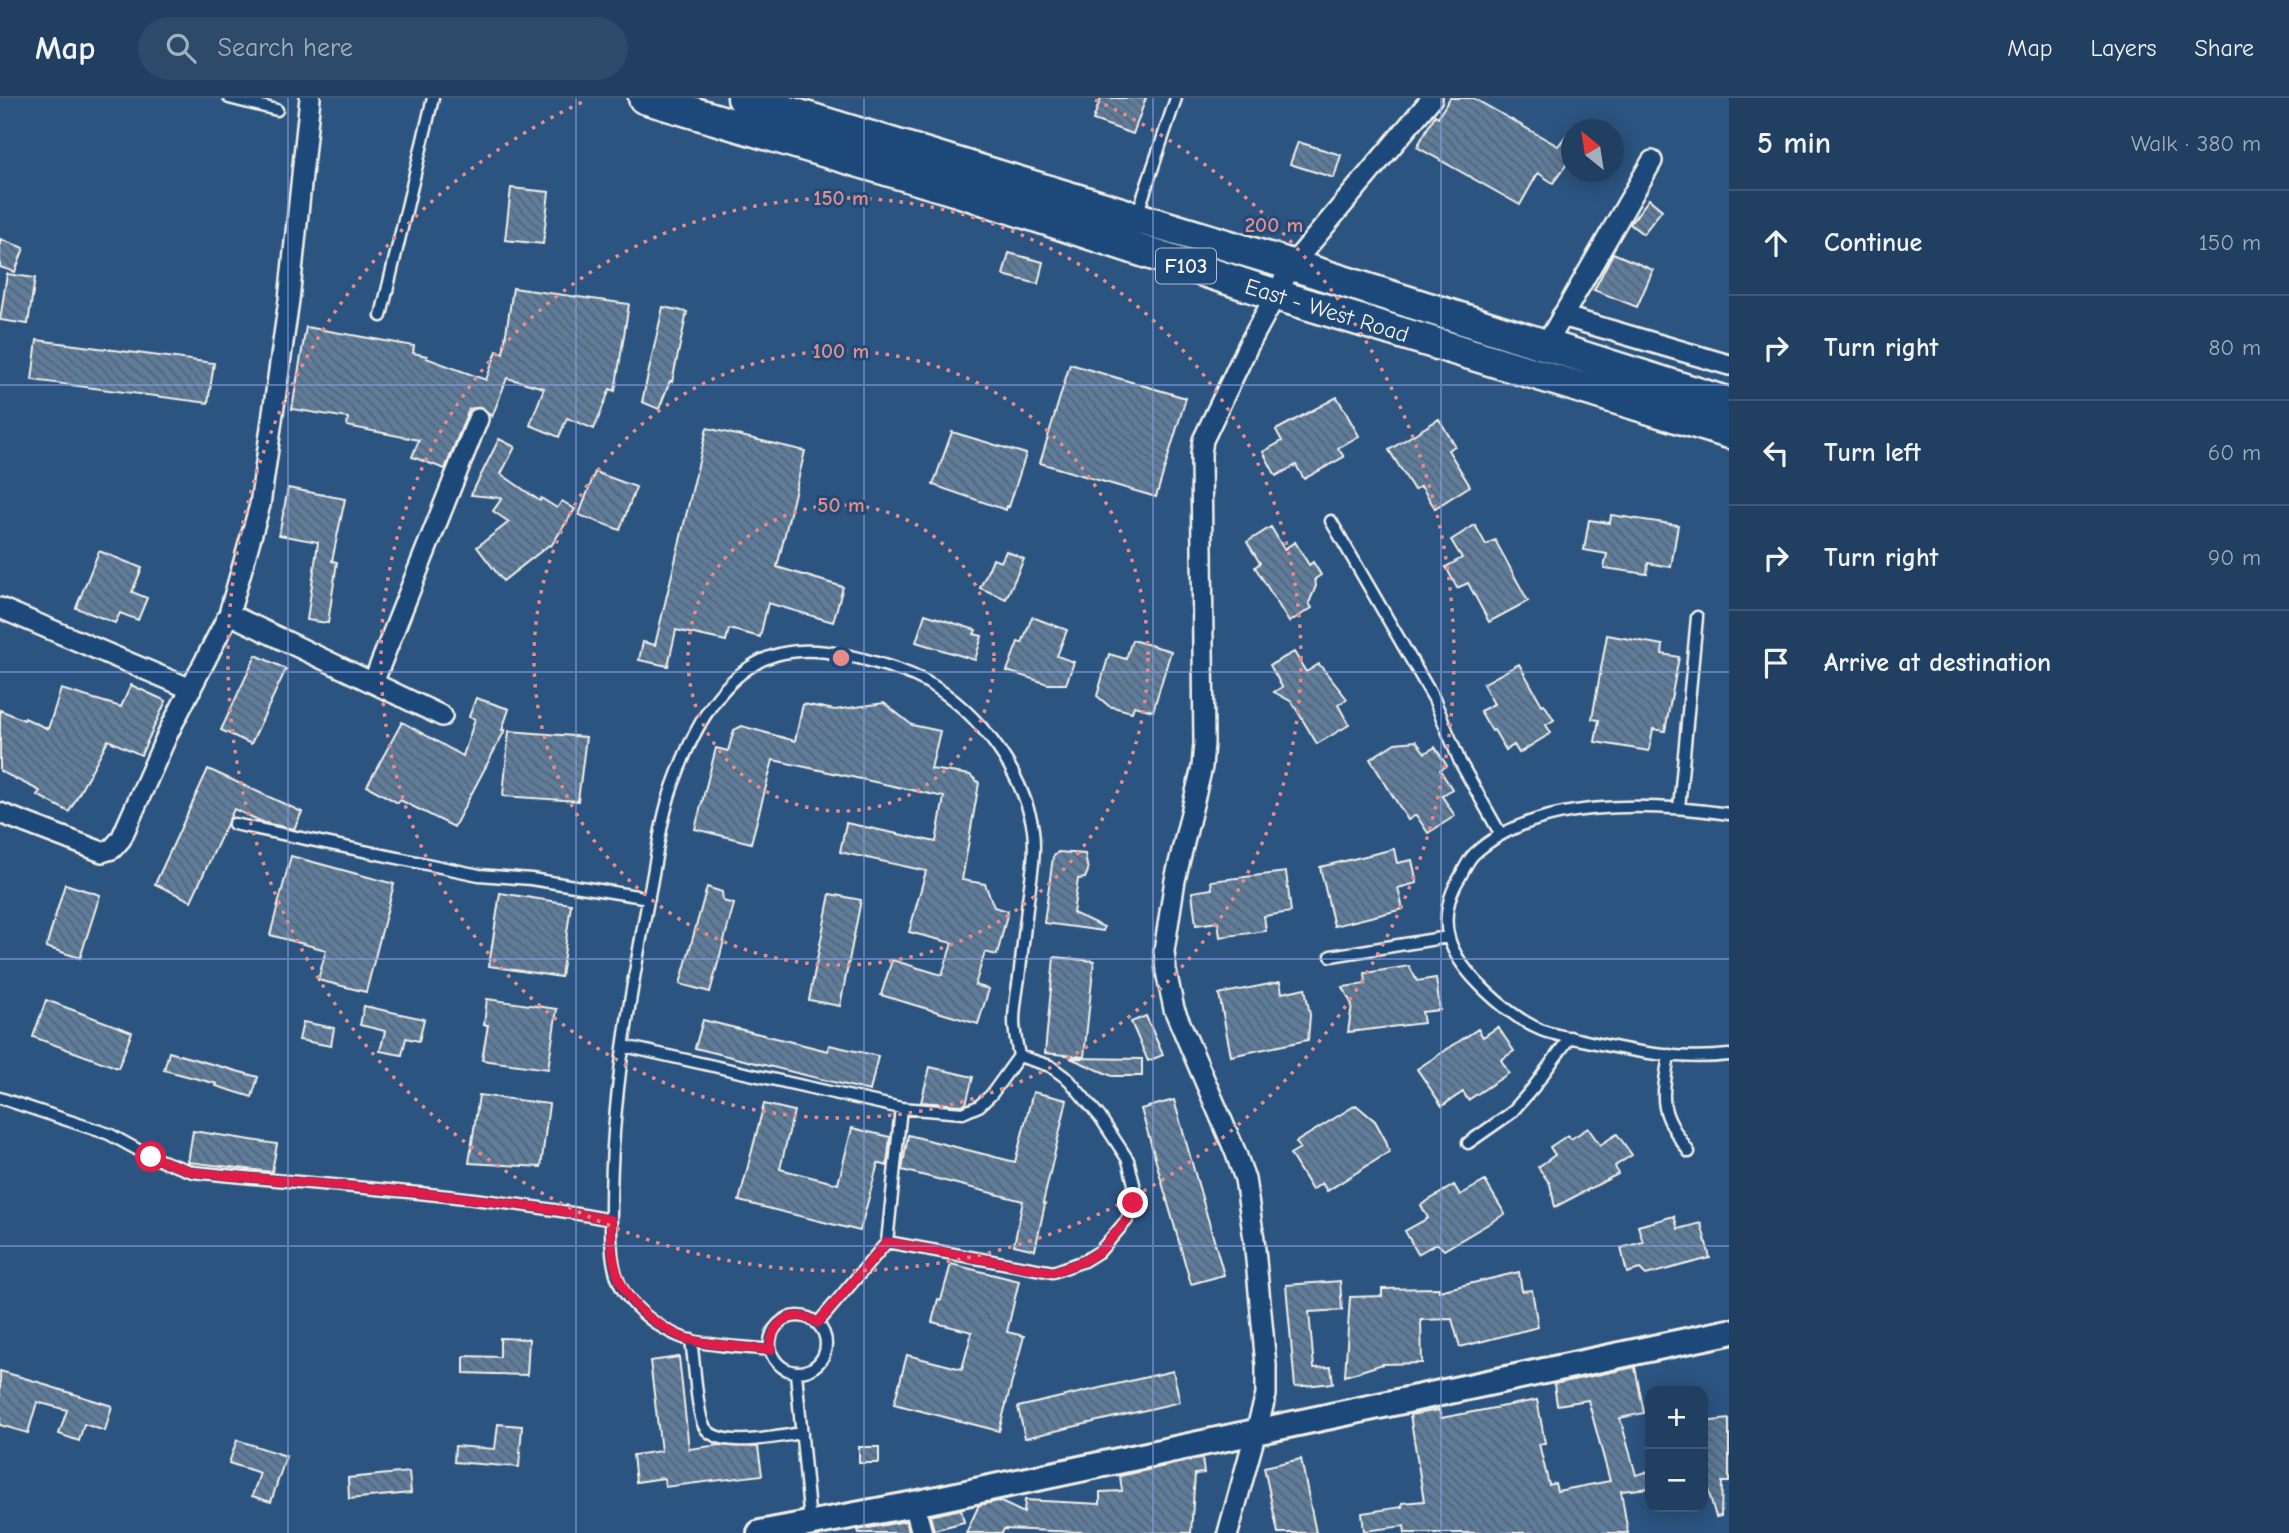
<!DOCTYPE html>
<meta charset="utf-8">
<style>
body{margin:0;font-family:"Comic Neue",sans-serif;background:#2d4a6a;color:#f1f3f6}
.controls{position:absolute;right:21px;bottom:21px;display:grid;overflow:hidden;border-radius:14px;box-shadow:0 4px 18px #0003}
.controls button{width:63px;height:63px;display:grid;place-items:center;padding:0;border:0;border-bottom:2px solid #3e5876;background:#213f61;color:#f1f3f6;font:35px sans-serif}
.compass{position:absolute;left:1561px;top:21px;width:63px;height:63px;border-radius:50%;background:#213f61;box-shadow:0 4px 18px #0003;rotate:330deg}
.stop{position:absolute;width:21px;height:21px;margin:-16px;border:5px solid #e11d48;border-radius:50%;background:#fff}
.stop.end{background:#e11d48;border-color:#fff;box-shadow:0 2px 7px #0008}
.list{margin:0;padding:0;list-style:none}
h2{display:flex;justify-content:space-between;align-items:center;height:91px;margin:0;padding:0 28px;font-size:30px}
h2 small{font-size:23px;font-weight:400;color:#a2afbd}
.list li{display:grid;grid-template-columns:46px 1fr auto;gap:21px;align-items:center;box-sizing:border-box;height:105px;padding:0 28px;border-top:2px solid #3e5876}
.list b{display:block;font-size:26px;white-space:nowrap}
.list em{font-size:23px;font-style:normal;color:#a2afbd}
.icon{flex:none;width:38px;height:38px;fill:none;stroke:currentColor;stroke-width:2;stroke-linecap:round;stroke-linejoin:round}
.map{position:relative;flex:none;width:1729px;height:1435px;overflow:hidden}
header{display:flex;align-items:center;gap:42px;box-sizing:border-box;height:98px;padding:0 35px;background:#213f61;border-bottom:2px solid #3e5876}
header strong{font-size:33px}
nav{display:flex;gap:38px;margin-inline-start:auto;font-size:24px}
.search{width:490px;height:63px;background:#2d4a6a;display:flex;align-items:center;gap:18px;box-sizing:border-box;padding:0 24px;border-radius:38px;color:#a2afbd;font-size:26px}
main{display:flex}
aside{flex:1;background:#213f61}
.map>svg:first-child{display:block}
.building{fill:url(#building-back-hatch);stroke:#f4f1e8;stroke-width:2}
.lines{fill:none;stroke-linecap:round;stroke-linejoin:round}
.service-casing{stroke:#f4f1e8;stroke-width:15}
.minor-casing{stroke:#f4f1e8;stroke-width:24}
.tertiary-casing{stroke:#f4f1e8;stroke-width:30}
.primary-casing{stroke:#f4f1e8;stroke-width:35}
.service{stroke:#1f4a7a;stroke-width:10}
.minor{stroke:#1f4a7a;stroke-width:19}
.tertiary{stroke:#1f4a7a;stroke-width:24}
.primary{stroke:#1f4a7a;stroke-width:30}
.route{stroke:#e11d48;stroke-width:9}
.grid{fill:none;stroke:#88a0e0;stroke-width:2;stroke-opacity:0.55}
.ring{fill:none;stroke:#e58c88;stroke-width:3.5;stroke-dasharray:3.5 7}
.labels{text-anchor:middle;stroke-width:6;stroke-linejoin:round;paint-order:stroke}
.shield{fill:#1f4a7a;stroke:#b4bfc7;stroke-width:2}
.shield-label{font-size:21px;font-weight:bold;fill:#f4f1e8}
.street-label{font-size:23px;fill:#f4f1e8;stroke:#1f4a7a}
.centre{fill:#e58c88;stroke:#1f4a7a;stroke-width:3.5}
.ring-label{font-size:21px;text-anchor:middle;font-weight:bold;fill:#e58c88;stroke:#1f4a7a;stroke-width:6;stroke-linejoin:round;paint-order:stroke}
</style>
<header>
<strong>Map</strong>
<div class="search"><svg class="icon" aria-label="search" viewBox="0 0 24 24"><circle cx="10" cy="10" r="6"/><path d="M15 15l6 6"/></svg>Search here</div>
<nav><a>Map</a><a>Layers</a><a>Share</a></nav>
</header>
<main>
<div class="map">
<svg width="1729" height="1435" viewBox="0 0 1729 1435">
<defs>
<pattern id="building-back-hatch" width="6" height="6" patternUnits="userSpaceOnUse" patternTransform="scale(1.75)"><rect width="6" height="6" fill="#5e7b9a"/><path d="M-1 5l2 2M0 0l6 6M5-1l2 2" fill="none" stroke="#556474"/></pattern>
</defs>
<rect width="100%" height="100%" fill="#2c5481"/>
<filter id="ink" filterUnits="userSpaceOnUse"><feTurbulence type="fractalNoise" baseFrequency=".0143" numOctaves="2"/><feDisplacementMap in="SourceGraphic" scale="14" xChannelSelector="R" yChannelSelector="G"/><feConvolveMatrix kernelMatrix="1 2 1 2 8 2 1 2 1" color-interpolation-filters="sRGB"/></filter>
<g filter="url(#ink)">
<path class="building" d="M1101 0H1146L1133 36 1093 22Z
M1450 0H1473L1558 48 1572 30V59L1553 85 1538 75 1520 107 1417 49 1435 17 1438 19Z
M1298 44 1341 57 1334 80 1290 66Z
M511 90 549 94 543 146 505 142Z
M1649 101 1662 112 1643 136 1630 126Z
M0 141 24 150 15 174 0 169Z
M1009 155 1043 164 1038 186 1003 177Z
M1613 155 1653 172 1637 209 1594 192Z
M7 176 35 180 28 226 0 222Z
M513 190 629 206 615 293 610 291 594 331 567 320 559 339 530 327 544 290 507 280 492 319 482 309 469 311 445 371 412 359 419 342 347 328 348 320 292 311 306 229 414 248 413 255 427 258 426 260 486 282 497 253 503 255Z
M663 209 687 214 672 284 670 283 659 311 642 304Z
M37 242 214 265 208 305 32 282Z
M1070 266 1186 300 1156 399 1040 365Z
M1337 299 1359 338 1338 350 1344 359 1304 381 1296 367 1276 378 1263 354 1282 343 1276 332Z
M1439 321 1455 348 1448 352 1470 388 1435 410 1421 388 1414 392 1389 352Z
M707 330 805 353 777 469 843 489 833 524 768 505 760 539 729 531 726 543 676 532 668 568 639 562 643 544 655 547Z
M952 334 1026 356 1009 409 1007 408 1006 412 933 387Z
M499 341 515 349 501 376 540 403 541 400 557 410 562 403 575 411 551 448 549 447 503 483 477 449 509 424 493 413 502 400 471 397Z
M595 374 636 389 620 432 579 417Z
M288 390 345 401 332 463 337 464 328 525 307 522 318 444 279 437Z
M1611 417 1678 427 1671 469 1648 465 1647 476 1604 470 1607 456 1584 452 1589 422 1610 425Z
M1475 427 1486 447 1495 442 1528 503 1489 524 1468 485 1457 490 1446 469 1462 460 1451 442Z
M1271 429 1284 451 1295 444 1309 467 1313 464 1321 477 1315 481 1316 488 1309 505 1312 510 1289 524 1255 469 1260 465 1247 444Z
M99 453 142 470 132 494 147 500 138 522 120 515 115 525 76 510Z
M1006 453 1024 461 1006 501 980 490 993 461 1001 464Z
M925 516 976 532 974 536 982 538 975 562 916 544Z
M1032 519 1067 532 1057 558 1074 564 1066 586H1048L1007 573 1018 544 1022 545Z
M1607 537 1663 547 1662 556 1679 559 1665 633 1653 631 1649 653 1595 644 1599 622 1592 621Z
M1132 542 1171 553 1153 613 1134 608 1132 614 1109 608 1097 598 1109 556 1126 561Z
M1294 554 1306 574 1319 566 1347 601 1338 607 1349 627 1317 646 1292 604 1274 594 1282 589 1270 567Z
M256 557 286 571 251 646 221 632Z
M1519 566 1542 607 1544 606 1554 622 1546 627 1551 635 1519 655 1514 647 1506 652 1494 632 1492 633 1480 613 1494 606 1483 586Z
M131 587 166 603 141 657 108 642 69 714 37 697 40 693 0 673V612L24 622 25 620 48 631 61 591 121 609Z
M476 600 509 611 502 632H505L454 729 400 702 398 705 367 688 402 624 463 658 475 621 469 619Z
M884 605 912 627 940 633 931 671 970 677 979 685 962 782 985 786 994 809 1008 813 997 857 985 854 975 887 989 891 978 926 881 897 892 862 942 877 952 845 909 834 926 773 840 754 846 725 936 744 944 699 773 662 751 745 695 731 716 650 728 653 734 632 742 628 795 643 803 606 835 612Z
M509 633 586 639 578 703 503 698Z
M1416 643 1425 655 1435 649 1447 668 1440 672 1452 691 1442 698 1455 718 1428 735 1416 717 1408 722 1370 661 1395 645Z
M208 671 302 714 294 731 265 725 234 711 191 803 155 786Z
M1394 751 1397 765 1412 762 1417 785 1398 790 1403 811 1334 828 1320 769Z
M1058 754 1085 756 1088 773 1085 780 1078 781 1073 815 1104 829 1103 833 1044 825 1053 759Z
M291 758 394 786 366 894 318 882 326 852 270 837Z
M1286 774 1291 814 1264 818 1266 833 1220 839 1218 824 1196 827 1192 794 1212 791 1211 783Z
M65 786 100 797 80 860 46 849Z
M707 789 722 794 723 803 734 806 710 894 680 886Z
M500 795 571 806 561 879 489 868Z
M830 796 861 802 840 908 809 902Z
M1054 859 1094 863 1084 959 1045 955Z
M1409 868 1417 883 1436 880 1440 912 1422 914 1424 925 1348 934 1352 907 1343 889 1366 886 1365 875Z
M1280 884 1282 895 1305 890 1310 917 1308 942 1231 958 1219 896Z
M487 901 557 911 548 971 482 962 488 927H484Z
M46 902 132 934 118 970 33 939Z
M364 908 424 921 419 943 406 940 402 957 380 953 385 933 360 927Z
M1146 918 1163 957 1148 963 1131 924Z
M703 922 828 953 829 947 878 958 870 993 695 950Z
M303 924 334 930 331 948 299 942Z
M1498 929 1514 953 1501 962 1509 975 1468 1002 1463 994 1442 1008 1417 971 1478 931 1483 939Z
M169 954 258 979 252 999 216 988 217 986 164 972Z
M1070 960 1142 961V978H1112Z
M930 969 973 979 966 1006 962 1007 921 1004Z
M1033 994 1067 1002 1043 1105 1045 1106 1035 1152 1014 1147 1023 1103 902 1072 908 1037 1015 1064Z
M479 997 549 1006 541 1069 469 1065Z
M1174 1002 1224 1177 1191 1186 1141 1011Z
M764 1006 794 1013 780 1071 838 1086 852 1030 890 1039 887 1068 878 1065 860 1133 739 1103Z
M1356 1007 1375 1023 1386 1043 1389 1054 1327 1093 1322 1085 1312 1092 1290 1056 1300 1050 1296 1044Z
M1588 1030 1600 1047 1617 1036 1632 1057 1615 1068 1618 1076 1555 1109 1550 1086 1538 1069 1555 1057 1550 1049 1568 1037 1571 1041Z
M193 1033 277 1046 272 1074 188 1064Z
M1485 1083 1505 1116 1444 1152 1437 1145 1418 1156 1405 1133 1428 1120 1421 1107 1454 1087 1460 1097Z
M1674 1118 1678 1131 1701 1125 1710 1160 1646 1177 1640 1171 1627 1175 1621 1150 1643 1144 1638 1128Z
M951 1166 1019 1183 1007 1234 1024 1238 999 1333 894 1306 907 1257 962 1271 972 1234 932 1224 938 1201 941 1202Z
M1519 1174 1522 1193 1532 1192 1538 1229 1460 1249 1452 1221 1421 1222 1422 1265 1383 1266 1345 1278 1350 1199 1382 1198V1191L1439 1190V1193Z
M1340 1183 1342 1212 1309 1214 1314 1270 1331 1269 1333 1285 1295 1289 1286 1187Z
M500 1240 529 1241 527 1277 464 1275V1258L500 1259Z
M679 1259 689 1351 720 1347 758 1349 762 1377 665 1389 664 1380 636 1384 633 1357 661 1353 650 1263Z
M1635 1269 1644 1315 1620 1320 1636 1377 1650 1373V1390L1621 1393 1628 1435H1405L1404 1428 1364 1433 1362 1415 1402 1409V1405L1424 1403 1410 1317 1439 1312 1441 1320 1537 1302 1545 1345 1539 1346 1549 1387 1555 1385 1557 1393 1610 1383 1588 1302 1557 1307 1554 1286Z
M0 1273 45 1286V1287L112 1308 105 1333 84 1326 79 1343 59 1336 67 1312 37 1304 28 1335 0 1327Z
M1173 1273 1180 1304 1025 1340 1018 1309Z
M1729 1321V1384H1722L1721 1418 1716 1419 1703 1374V1324Z
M498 1326 522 1328 519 1369 454 1364 455 1348 495 1351Z
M237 1342 286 1358 271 1404 252 1398 260 1375 229 1365Z
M859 1349H879V1365H859Z
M1202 1360 1204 1375 1195 1376 1191 1435H1104L1004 1431 1002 1435H966L979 1407 999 1403 1024 1415 1025 1402 1100 1406V1394L1122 1393 1120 1378Z
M1301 1361 1316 1435H1278L1264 1369Z
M409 1374 411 1395 349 1401 348 1380Z
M961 1411 964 1424 934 1432 930 1418Z
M906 1423 909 1435H859L858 1432Z"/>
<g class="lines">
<g class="service-casing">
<path id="service" d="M229 0 277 12
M1137 117 1176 0
M381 218 433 0
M1331 423 1434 601 1460 664 1501 737
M1679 710 1697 519
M1729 716C1652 705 1536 699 1474 756 1468 762 1464 771 1460 779 1449 796 1443 819 1449 840 1458 874 1509 918 1541 932 1553 937 1569 939 1582 942 1629 953 1680 963 1729 957
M234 726 479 777 531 781 649 800
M1331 858 1448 839
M624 948 901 1010 963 1015 979 1008 991 997 1019 958C1017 947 1014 934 1014 923 1014 909 1017 894 1019 880 1022 854 1025 828 1028 802 1032 774 1038 745 1030 717 1013 656 962 594 902 573 855 557 794 539 750 569 711 594 688 645 673 687 661 720 657 757 650 792 630 897 611 1003 611 1110 611 1137 609 1171 624 1194 637 1214 663 1233 686 1241 705 1248 749 1249 771 1252
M1669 957C1661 1007 1659 1011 1689 1054
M0 1000 109 1036 151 1059 193 1074C333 1089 473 1095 611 1122
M1468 1045 1511 1015 1533 990 1570 939
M887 1144 1053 1174 1084 1163 1100 1153 1127 1122 1133 1105 1134 1086 1128 1062 1100 1019 1069 982 1050 968 1019 958
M770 1246a28 28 0 1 1 56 0a28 28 0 1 1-56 0Z
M818 1225 887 1144 901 1010
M691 1242C694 1260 697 1316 704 1328 717 1353 779 1338 802 1335
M796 1275 810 1425"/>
</g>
<g class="minor-casing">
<path id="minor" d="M1562 218 1729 267
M1546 247 1652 63
M0 510 191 591
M229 516 442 618
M373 585 478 321
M0 715 102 754 112 751 121 741 169 633 229 516 260 407 289 202 310 0
M914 1406 922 1435
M1228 1435 1266 1297V1267L1254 1141 1245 1081 1235 1053 1174 911 1166 873 1164 853 1175 782 1202 669 1204 645 1201 356 1203 342 1248 248 1292 167 1432 0"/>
</g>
<g class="tertiary-casing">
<path id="tertiary" d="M760 1435 914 1406 1729 1234"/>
</g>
<g class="primary-casing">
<path id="primary" d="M644 0 961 94 1277 197 1729 335
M743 0 1292 167 1729 305"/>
</g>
<use href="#service" class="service"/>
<use href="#minor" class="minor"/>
<use href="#tertiary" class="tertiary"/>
<use href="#primary" class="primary"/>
</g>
</g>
<g class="lines" filter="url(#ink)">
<path class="route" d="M151 1059 193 1074C333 1089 473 1095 611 1122 610 1169 619 1203 662 1228 670 1233 680 1240 690 1242 716 1248 745 1249 771 1252 769 1223 794 1209 818 1225L887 1144 1053 1174 1084 1163 1100 1153 1127 1122 1133 1105"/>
</g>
<path class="grid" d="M288 0V1435M576 0V1435M864 0V1435M1153 0V1435M1441 0V1435M0 287H1729M0 574H1729M0 861H1729M0 1148H1729"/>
<g class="ring">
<circle cx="841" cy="560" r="153"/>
<circle cx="841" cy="560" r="307"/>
<circle cx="841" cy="560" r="460"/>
<path d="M1095 2A613 613 0 1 1 587 2"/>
</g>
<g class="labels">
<rect class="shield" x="1156" y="150.5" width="60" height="35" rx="5"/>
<g class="shield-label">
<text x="1186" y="175">F103</text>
</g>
<g class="street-label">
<text transform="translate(1327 212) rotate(17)" y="8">East - West Road</text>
</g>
</g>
<circle cx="841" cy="560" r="10" class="centre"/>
<g class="ring-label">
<text x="841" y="107">150 m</text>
<text x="1274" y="134">200 m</text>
<text x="841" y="260">100 m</text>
<text x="841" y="414">50 m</text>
</g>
</svg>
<div class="controls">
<button>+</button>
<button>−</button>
</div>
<svg class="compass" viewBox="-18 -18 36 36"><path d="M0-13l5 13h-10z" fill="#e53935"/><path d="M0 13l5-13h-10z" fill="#a2afbd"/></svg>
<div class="stop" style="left:151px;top:1059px"></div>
<div class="stop end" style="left:1133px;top:1105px"></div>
</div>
<aside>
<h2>5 min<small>Walk · 380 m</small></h2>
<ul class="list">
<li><svg class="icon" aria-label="ahead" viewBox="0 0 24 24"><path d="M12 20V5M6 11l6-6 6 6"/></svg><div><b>Continue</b></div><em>150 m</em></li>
<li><svg class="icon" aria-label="right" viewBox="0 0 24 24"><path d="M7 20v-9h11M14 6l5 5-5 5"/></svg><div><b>Turn right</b></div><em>80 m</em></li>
<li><svg class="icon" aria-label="left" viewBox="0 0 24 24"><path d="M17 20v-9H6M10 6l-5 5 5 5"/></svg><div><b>Turn left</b></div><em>60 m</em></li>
<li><svg class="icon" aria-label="right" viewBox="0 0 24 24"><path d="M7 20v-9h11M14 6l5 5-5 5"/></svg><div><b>Turn right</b></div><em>90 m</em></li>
<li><svg class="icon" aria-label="arrive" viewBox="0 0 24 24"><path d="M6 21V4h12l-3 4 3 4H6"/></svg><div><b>Arrive at destination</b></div></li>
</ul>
</aside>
</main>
